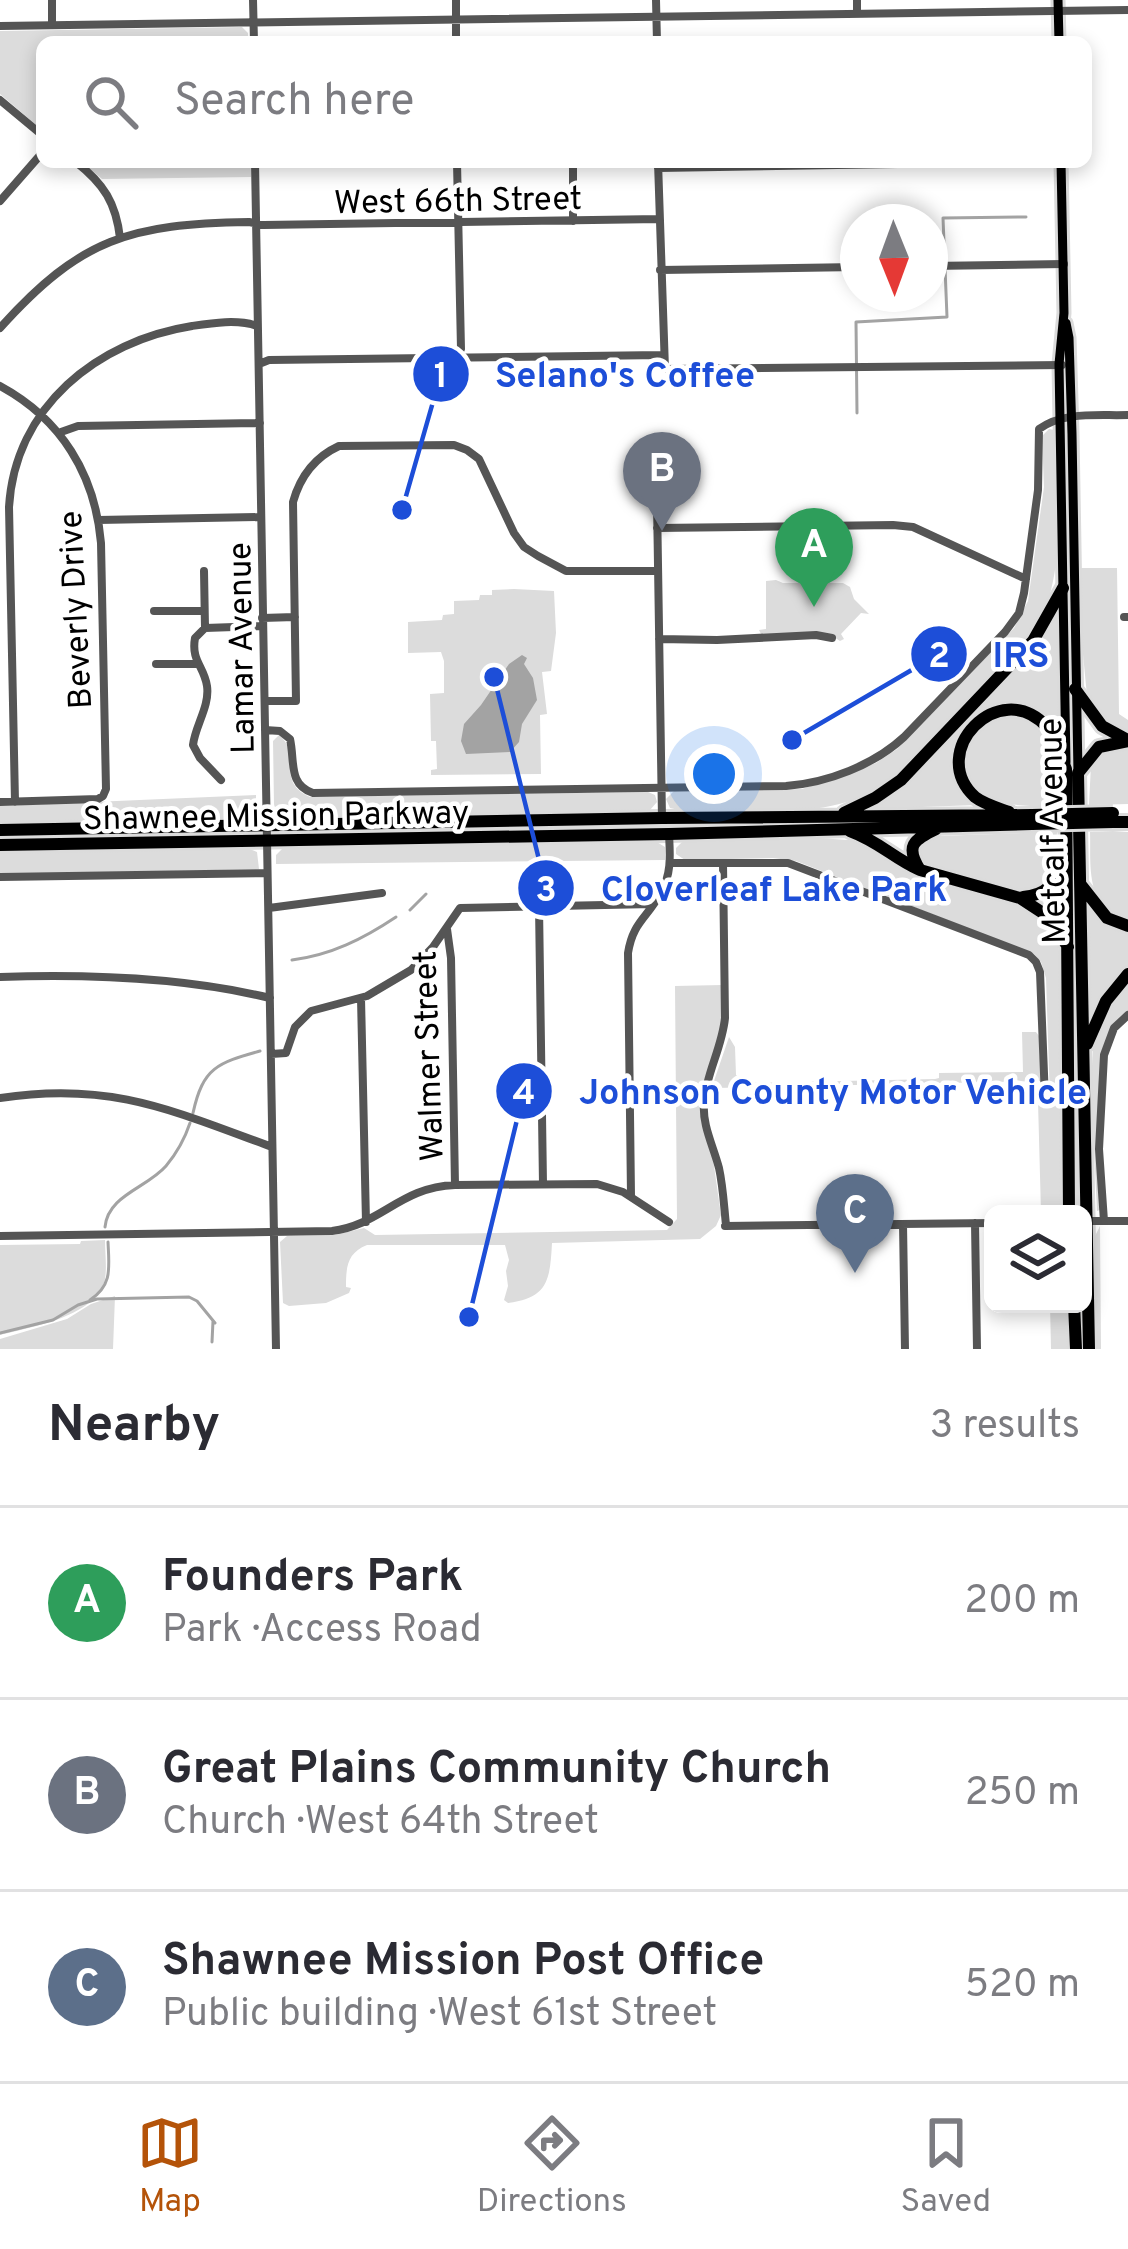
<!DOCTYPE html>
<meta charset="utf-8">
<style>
body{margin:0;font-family:Overpass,sans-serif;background:#f7f7f7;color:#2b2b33}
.controls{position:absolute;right:36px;bottom:36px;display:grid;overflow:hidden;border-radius:18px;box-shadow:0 6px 18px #0003}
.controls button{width:108px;height:108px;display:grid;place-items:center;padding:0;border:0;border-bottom:3px solid #e1e1e2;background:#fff;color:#2b2b33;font:60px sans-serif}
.compass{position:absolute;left:840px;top:204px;width:108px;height:108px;border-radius:50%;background:#fff;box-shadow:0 6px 18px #0003;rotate:179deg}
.you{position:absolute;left:714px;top:774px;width:42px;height:42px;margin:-30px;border:9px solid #fff;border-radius:50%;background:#1a73e8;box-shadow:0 0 0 18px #1a73e833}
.badge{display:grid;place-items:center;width:78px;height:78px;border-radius:50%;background:#b45309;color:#fff;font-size:39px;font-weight:700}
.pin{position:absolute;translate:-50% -99px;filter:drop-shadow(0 3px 6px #0008)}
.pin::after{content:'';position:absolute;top:63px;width:42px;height:36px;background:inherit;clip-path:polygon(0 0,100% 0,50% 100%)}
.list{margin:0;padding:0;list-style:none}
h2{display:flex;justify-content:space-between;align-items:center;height:156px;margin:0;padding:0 48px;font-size:51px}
h2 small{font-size:39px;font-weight:400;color:#7c7c81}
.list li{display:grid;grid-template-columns:78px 1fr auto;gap:36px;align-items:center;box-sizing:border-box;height:192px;padding:0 48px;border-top:3px solid #e1e1e2}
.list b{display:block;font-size:45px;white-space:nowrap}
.list p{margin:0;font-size:39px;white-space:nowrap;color:#7c7c81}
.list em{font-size:39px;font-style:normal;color:#7c7c81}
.icon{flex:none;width:66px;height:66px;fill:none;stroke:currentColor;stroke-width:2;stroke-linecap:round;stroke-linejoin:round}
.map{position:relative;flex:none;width:1128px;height:1349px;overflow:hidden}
.search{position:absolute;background:#fff;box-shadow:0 6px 18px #0003;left:36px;right:36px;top:36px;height:132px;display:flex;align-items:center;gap:30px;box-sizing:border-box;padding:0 42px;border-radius:18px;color:#7c7c81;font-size:45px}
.sheet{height:732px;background:#fff}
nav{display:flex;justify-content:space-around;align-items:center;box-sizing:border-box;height:168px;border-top:3px solid #e1e1e2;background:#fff;font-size:33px;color:#7c7c81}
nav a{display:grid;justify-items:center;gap:6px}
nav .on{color:#b45309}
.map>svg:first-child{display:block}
.green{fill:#dcdcdc}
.water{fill:#a3a3a3}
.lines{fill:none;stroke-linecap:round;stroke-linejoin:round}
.stream{stroke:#a3a3a3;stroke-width:3}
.major-casing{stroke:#dbdbdb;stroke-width:15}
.highway-casing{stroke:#dbdbdb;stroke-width:18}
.minor{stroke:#555;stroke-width:8}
.major{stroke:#000;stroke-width:9}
.highway{stroke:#000;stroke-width:12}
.highway-bridge-casing{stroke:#dbdbdb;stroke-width:18;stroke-linecap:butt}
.highway-bridge{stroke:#000;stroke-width:12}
.labels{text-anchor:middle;stroke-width:9;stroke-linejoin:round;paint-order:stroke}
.street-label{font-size:33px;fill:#000;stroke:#fff}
.leader{fill:none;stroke:#1d4ed8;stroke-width:4.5}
.callout-dot{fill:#1d4ed8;stroke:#fff;stroke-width:4.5}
.mark-label{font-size:36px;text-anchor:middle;font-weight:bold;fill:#fff}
.callout-label{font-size:36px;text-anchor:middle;font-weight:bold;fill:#1d4ed8;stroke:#fff;stroke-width:9;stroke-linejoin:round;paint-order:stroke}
</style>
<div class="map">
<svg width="1128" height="1349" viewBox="0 0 1128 1349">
<rect width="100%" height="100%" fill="#fff"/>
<path class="green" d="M242 27 248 33V42H42V130L0 94V31Z
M82 162H251V177L102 179Z
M1049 429 1054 430 1056 437C1058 501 1067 571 1036 630L898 776C841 818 784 811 717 809 701 809 685 812 670 808L666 799 674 791 802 789 876 763 897 749 1014 628 1028 601 1044 487 1042 436Z
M1078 568H1117L1119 714 1128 720V734L1106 725 1087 696 1079 612Z
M776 580 783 583H843L850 587 854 599 869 614 861 613 841 634 844 639 840 641 831 635 761 634 759 630 766 629V581Z
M514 589 554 591 556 633 551 671 542 672 547 714 540 715 541 774 431 775V770L437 769 436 741H431L430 694 444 693V661L441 652 408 653V622L442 620 443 615 454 614V601L479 600 480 595H492V590Z
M1059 603 1060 734 1053 726 993 709 972 721 957 748 977 805 866 809 886 797Z
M1006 715C1060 720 1054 764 1057 806 1037 806 1009 807 990 799 961 785 957 749 980 727 987 720 997 718 1006 715Z
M279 735C302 753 275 782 310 797L648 792 655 795 657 802 650 810 623 812 285 818 276 813 274 804 273 741Z
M1128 747V804L1089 805 1091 764 1101 751Z
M256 795V812L250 818 0 824V806Z
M1113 831 1128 832V921C1122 918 1114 917 1109 912 1086 894 1091 857 1090 832Z
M1057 832 1055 873 1038 890C1007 892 944 878 918 860V846L923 840 937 836Z
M803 837 863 841 919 876 1021 905 1045 918 1057 939 1061 963V1206L1058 1205 1050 1212 1041 1213 1038 1101 1050 1100 1046 978 1041 962 1034 954 796 861 773 858 685 860 676 854V848L682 842Z
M655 841 665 847V860L276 864V855L283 848Z
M247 848 257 852 259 869 0 875V852Z
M1075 848 1082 1170 1078 1193H1075L1072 849Z
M1088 903 1106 923 1128 931V968L1112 985 1089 1028Z
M1128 980V1012L1110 1030 1101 1053 1100 1210 1097 1211 1091 1082 1093 1050 1105 1012Z
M722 985 721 1035 703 1089 721 1215 716 1226 700 1239 552 1243C550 1280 548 1298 508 1303L504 1300 508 1286 506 1271 509 1260 505 1245H367C347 1253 346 1267 346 1287L351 1288 349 1293 326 1303 289 1306 283 1303 280 1242 287 1236 335 1235 364 1228 375 1235 667 1230 677 1219 675 986Z
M1022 1032H1036L1039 1036 1041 1081 715 1088 714 1081 729 1037 735 1047 736 1075 746 1083 935 1079 939 1078V1073L1023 1072Z
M1100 1226 1101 1349H1094L1095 1236Z
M105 1240C105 1252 107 1267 105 1279 98 1316 31 1327 0 1335V1245L80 1244 81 1241Z
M115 1296 113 1349H0V1339L67 1319 91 1304Z
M1050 1304H1067L1068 1349H1051Z"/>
<path class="water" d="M522 655 527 658 524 664 533 678 537 700 522 724 519 742 510 752 466 754 461 741 464 724 481 705 509 664Z"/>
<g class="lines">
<path class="stream" d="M857 413 856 322 947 317 943 218 1026 217
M410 910 426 894
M292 960C331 955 363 939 396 917
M193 1113C203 1067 218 1063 260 1051
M105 1227C108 1195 147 1188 166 1166 176 1154 185 1138 190 1123
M90 1300C113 1285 109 1267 108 1242
M0 1333 53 1320 78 1305 97 1299 189 1297 197 1301 215 1323
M212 1342 213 1321"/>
<g class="major-casing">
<path id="major" d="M1058 0 1059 42
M1061 162 1064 313 1059 364 1066 762
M1066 323 1069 338 1072 434 1078 773"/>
</g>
<g class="highway-casing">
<path id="highway" d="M1075 689 1102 726 1124 738
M1009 812C998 808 984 804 975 797 926 752 999 676 1046 726 1056 738 1060 755 1066 769L1069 1214
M844 813 875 798 901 780 1033 641 1063 588
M1113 822H1128
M0 830 662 818 1032 815
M850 831C880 842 893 858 920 870L1020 898 1049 917 1068 947
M0 845 669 834 1032 824
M920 870C905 846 913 840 936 829
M1081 885 1107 918 1128 926
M1023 897C1047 895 1054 884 1064 863
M1087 1044 1106 1001 1128 974
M1074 1304 1076 1349
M1089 1349 1078 773 1099 747 1128 741"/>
</g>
<path class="minor" d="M52 0V25
M253 0 254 42
M656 0 657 42
M857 0V14
M0 26 1128 10
M456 42V0
M0 100 42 135
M76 162C104 184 116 203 120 238
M255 162 276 1349
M573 162V221
M658 162 665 369 1062 365
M658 168 1024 162
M0 201 42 153
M930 266 1064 264
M660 270 858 267
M0 328C81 238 130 224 249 222L264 225 660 219
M457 358 461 349 457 162
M259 364 269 360 662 355
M0 386C61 419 95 474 101 543L106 789 103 796 98 799 0 802
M61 432 78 426 260 423
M656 438 662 818
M98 520 261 517
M657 528 893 525 913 527 1026 579
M204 571 205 628
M154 611H204
M1124 617H1128
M262 618 295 617
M659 639 717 640 816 635 832 638
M156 664H197
M265 701H296L293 502C300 477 315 457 339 446L454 445 467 450 479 459 514 533 524 547 538 556 566 571H658
M265 730 280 731 290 739C295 761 288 785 313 793L786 786C827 783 874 765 904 737L1005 632 1019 613 1024 593 1038 490 1039 429C1064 411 1098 416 1128 415
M221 780 200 758 193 745C195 726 210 706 207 686 204 666 191 661 195 638L205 628 262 626
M15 802 9 507C15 407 97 341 192 326 212 323 238 319 257 326
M670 863H788L1029 955 1036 962 1040 972 1045 1099
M723 863 725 1018C722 1048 706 1074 704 1102 702 1125 713 1145 719 1168 723 1186 724 1206 726 1225
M0 877 267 873
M539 906 543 1184
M269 908 382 893
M447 929 451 958 455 1185
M0 977C89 974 183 977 270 998
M361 998 366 1222
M271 1054 286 1053 295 1027 311 1011 367 996 411 970 433 947 460 908 653 904
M0 1098C110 1081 171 1110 272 1147
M631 1195 628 953C633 921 648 918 661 892 672 873 670 854 669 834
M1088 1221H1128
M1104 1221 1099 1149 1104 1055 1114 1028 1128 1015
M975 1223 977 1349
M903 1224 905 1349
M725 1226 993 1223
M0 1236 332 1231C381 1225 400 1187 455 1185L597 1184 623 1192 669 1222"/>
<use href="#major" class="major"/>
<use href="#highway" class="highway"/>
<g class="highway-bridge-casing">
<path id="highway-bridge" d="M1032 815 1113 813
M1032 824 1113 822"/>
</g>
<use href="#highway-bridge" class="highway-bridge"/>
</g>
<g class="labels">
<g class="street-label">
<text transform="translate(458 199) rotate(-1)" y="12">West 66th Street</text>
<text transform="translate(74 610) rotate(-93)" y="12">Beverly Drive</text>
<text transform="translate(240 648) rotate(-91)" y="12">Lamar Avenue</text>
<text transform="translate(276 814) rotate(-1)" y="12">Shawnee Mission Parkway</text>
<text transform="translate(1051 831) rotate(-91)" y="12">Metcalf Avenue</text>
<text transform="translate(427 1056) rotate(-92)" y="12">Walmer Street</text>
</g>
</g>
<path class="leader" d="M402 510L441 374M792 740L939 654M494 677L546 888M469 1317L524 1091"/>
<g class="callout-dot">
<circle cx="402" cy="510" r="12"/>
<circle cx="792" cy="740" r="12"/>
<circle cx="494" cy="677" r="12"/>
<circle cx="469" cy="1317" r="12"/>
<circle cx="441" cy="374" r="30"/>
<circle cx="939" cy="654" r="30"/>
<circle cx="546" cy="888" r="30"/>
<circle cx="524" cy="1091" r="30"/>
</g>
<g class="mark-label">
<text x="441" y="387">1</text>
<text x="939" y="667">2</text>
<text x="546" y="901">3</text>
<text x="524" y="1104">4</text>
</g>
<g class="callout-label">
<text x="625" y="387">Selano's Coffee</text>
<text x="1021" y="667">IRS</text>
<text x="774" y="901">Cloverleaf Lake Park</text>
<text x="833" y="1104">Johnson County Motor Vehicle</text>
</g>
</svg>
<div class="controls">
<button><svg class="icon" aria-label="layers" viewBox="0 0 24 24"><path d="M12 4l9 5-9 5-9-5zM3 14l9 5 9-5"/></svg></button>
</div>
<svg class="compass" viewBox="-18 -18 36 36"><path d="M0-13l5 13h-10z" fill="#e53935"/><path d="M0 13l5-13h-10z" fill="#7c7c81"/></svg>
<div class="you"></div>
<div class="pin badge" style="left:814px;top:607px;background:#2e9e5b">A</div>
<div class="pin badge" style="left:662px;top:531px;background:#6b7280">B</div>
<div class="pin badge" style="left:855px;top:1273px;background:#5c6f8a">C</div>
<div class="search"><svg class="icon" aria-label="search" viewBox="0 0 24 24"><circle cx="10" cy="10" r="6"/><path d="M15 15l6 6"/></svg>Search here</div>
</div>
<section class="sheet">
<h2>Nearby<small>3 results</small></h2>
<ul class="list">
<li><span class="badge" style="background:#2e9e5b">A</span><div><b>Founders Park</b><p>Park · Access Road</p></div><em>200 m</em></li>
<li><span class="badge" style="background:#6b7280">B</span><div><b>Great Plains Community Church</b><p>Church · West 64th Street</p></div><em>250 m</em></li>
<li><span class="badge" style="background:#5c6f8a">C</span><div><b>Shawnee Mission Post Office</b><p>Public building · West 61st Street</p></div><em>520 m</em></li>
</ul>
</section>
<nav>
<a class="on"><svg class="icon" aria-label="map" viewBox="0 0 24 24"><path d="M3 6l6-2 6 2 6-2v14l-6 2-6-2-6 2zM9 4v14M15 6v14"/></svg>Map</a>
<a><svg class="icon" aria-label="directions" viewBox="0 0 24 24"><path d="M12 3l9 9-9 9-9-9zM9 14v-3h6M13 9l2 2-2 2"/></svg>Directions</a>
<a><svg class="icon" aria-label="saved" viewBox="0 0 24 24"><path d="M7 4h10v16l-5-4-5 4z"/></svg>Saved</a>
</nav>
